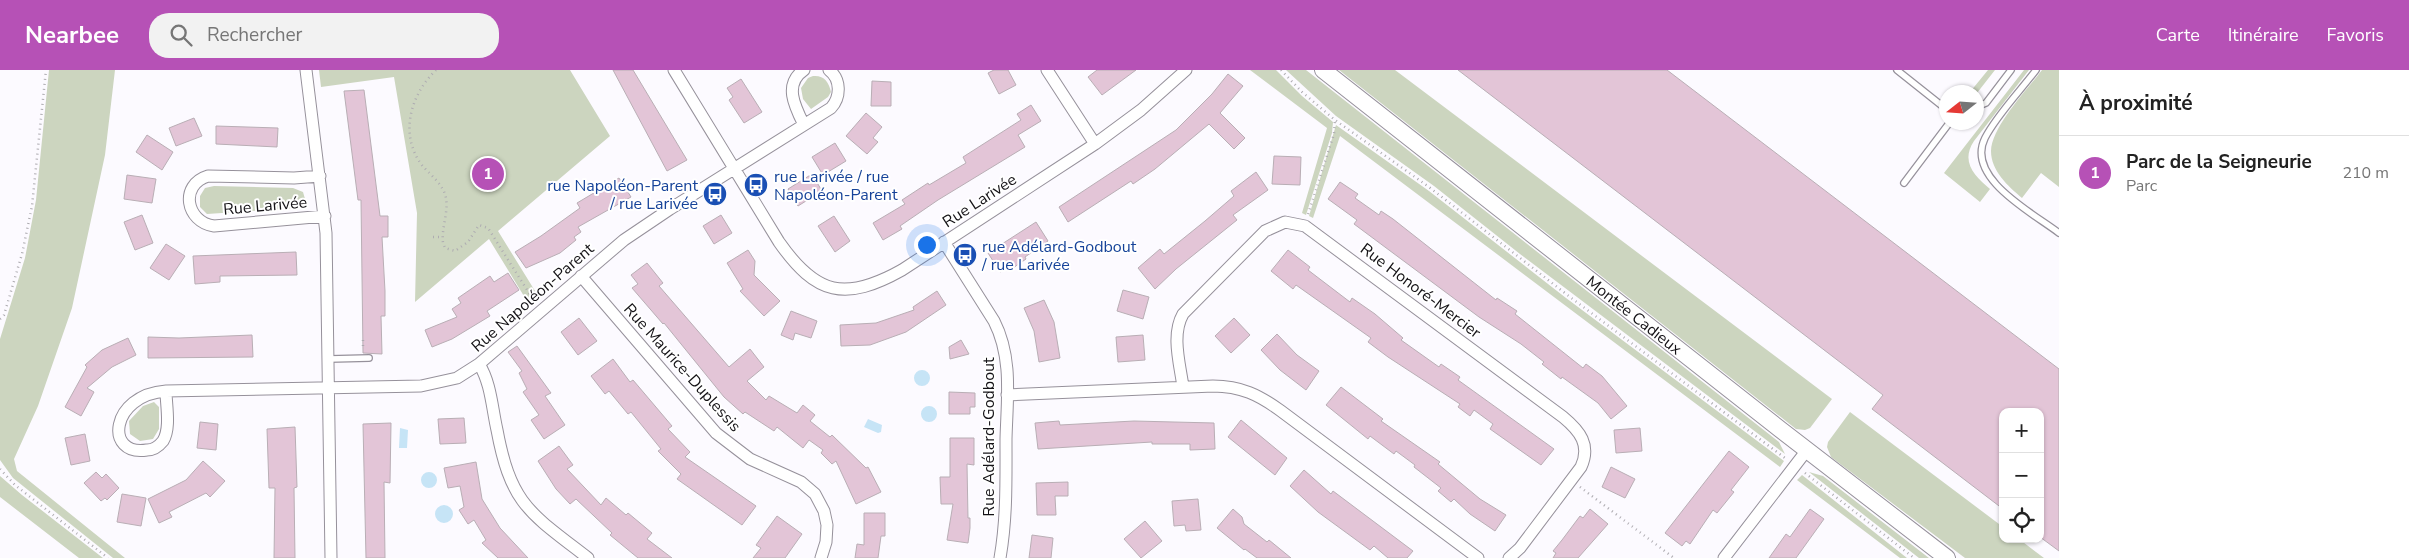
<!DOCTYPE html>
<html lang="fr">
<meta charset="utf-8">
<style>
body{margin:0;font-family:"Nunito Sans",sans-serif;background:#f2f2f2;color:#222}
.controls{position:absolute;right:15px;bottom:15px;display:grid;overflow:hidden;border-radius:10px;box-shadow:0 1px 4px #0004}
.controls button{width:45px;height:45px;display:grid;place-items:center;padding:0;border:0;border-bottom:1px solid #e0e0e0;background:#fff;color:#222;font:25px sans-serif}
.compass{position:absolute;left:1939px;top:15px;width:45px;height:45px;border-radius:50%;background:#fff;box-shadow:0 1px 4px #0004;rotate:253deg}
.you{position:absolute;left:926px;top:174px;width:18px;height:18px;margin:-12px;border:4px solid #fff;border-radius:50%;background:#1a73e8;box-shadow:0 0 0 8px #1a73e833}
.badge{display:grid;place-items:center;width:32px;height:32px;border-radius:50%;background:#b651b6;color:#fff;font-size:16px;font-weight:700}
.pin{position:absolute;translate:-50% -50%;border:2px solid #fff;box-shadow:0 1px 5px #0006}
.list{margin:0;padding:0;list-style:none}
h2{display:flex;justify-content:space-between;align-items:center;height:65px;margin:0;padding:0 20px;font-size:21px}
h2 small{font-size:16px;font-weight:400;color:#767676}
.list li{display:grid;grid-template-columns:32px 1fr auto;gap:15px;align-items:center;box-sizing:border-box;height:75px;padding:0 20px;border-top:1px solid #e0e0e0}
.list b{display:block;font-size:19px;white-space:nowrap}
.list p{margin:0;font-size:16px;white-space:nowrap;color:#767676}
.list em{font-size:16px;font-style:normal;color:#767676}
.icon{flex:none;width:28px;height:28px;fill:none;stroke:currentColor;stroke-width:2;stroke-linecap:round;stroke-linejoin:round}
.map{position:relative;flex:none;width:2059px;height:488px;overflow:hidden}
header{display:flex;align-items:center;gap:30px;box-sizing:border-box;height:70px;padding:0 25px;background:#b651b6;color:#fff}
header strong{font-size:24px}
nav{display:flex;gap:28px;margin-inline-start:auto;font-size:18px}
.search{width:350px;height:45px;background:#f2f2f2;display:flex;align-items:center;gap:12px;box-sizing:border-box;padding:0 18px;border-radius:20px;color:#767676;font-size:19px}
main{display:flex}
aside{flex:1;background:#fff}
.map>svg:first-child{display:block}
.green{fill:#ccd5bf}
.water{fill:#c6e4f6}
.building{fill:#e3c5d7;stroke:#b9aeb5}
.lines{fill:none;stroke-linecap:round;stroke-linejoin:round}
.lane-casing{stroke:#96919b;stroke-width:8}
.street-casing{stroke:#96919b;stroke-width:13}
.secondary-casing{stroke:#96919b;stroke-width:18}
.path{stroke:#aeacb1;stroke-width:2.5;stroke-dasharray:1 4;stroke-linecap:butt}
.lane{stroke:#fff;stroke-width:5.5}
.street{stroke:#fff;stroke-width:11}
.secondary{stroke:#fff;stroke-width:16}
.labels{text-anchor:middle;stroke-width:4;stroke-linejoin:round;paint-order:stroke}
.transit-label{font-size:16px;fill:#164399;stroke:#fff;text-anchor:start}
.street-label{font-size:16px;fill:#141216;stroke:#fff}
</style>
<header>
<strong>Nearbee</strong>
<div class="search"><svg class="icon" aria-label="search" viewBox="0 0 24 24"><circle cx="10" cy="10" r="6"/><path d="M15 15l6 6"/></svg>Rechercher</div>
<nav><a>Carte</a><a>Itinéraire</a><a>Favoris</a></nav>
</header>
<main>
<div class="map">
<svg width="2059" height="488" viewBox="0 0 2059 488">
<rect width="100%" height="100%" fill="#fcfaff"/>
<path class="green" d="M49 0H115L105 85 72 238 38 336 14 389 17 401 125 488H113L13 408 0 390V269L25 188 36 130Z
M319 0H570L610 66 498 161 540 229 530 236 489 169 415 232 417 143 394 7 321 17Z
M1250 0H1276L1302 26 1333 52 1332 63 1306 145 1302 143 1327 58Z
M1286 0H1306L1779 372 1785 384 1520 184 1434 116 1336 46Z
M1339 0H1395L1832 329 1810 358 1805 360 1796 359Z
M1988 0H1995L1977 23 1970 22Z
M2024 0H2029L1974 71C1960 92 1975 106 1990 119L1980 132 1944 103Z
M2042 0H2059V117L2041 103 2022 128C2008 116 1991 101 1991 81 1992 56 2027 20 2042 0Z
M813 6C824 5 829 12 831 22L828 27 811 39 803 29 801 18 808 8Z
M1336 55 1429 121 1566 228 1784 391 1780 397 1340 66 1313 148 1309 146Z
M214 116 293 118 303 122 305 129 297 138 207 144 200 137V126L205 118Z
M154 332 159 337V359L153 369 140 371 130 364 129 351 143 336Z
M1850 342 2003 457V469H2019L2044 488H1965L1831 387 1827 377 1828 372Z
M1809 402 1823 406 1929 488H1919Z
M1802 405 1907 488H1900L1797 410Z
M0 406 22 425 103 488H79L0 427Z"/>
<path class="water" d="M914 308a8 8 0 1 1 16 0a8 8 0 1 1-16 0Z
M921 344a8 8 0 1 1 16 0a8 8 0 1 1-16 0Z
M868 349 882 355 881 362 878 363 864 357Z
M400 358 408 360 407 378H399Z
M421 410a8 8 0 1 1 16 0a8 8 0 1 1-16 0Z
M435 444a9 9 0 1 1 18 0a9 9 0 1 1-18 0Z"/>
<path class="building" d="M613 0H633L687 90 667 101Z
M994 0H1008L1016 15 999 24 988 3Z
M1097 0H1136L1102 25 1088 7Z
M1458 0H1667L2059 299V481L2040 467V342H2003V439L1872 339 1883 325Z
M1228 4 1243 16 1220 43 1245 68 1234 79 1209 54 1155 99 1133 114 1131 111 1068 152 1059 137 1176 60 1212 24Z
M741 9 762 42 744 53 729 30 733 27 727 18Z
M872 11 891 12V36H871Z
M364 20 380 146H388V167H382L385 221V246H381L382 284 363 283 361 130H358L344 21Z
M1031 35 1041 51 1018 65 1025 77 938 130 900 156 902 159 883 170 873 153 905 134 902 130 928 113 929 115 966 93 963 87 1021 50 1017 44Z
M866 43 882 57 873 68 878 72 867 84 846 66Z
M194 48 202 66 176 76 169 58Z
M216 56 278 58 277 77 216 74Z
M147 65 173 82 162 100 136 82Z
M835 73 846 91 823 105 812 87Z
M1274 86 1301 87 1300 115 1272 114Z
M1256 102 1268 120 1233 145 1237 150 1176 199 1155 219 1138 198 1160 179 1164 184 1205 151 1234 126 1231 121Z
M812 104 822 121 798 136 788 119Z
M127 105 156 109 152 133 124 129Z
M619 108 631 127 578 157 581 162 574 167 576 170 560 183 526 198 515 182 541 166 580 138 577 133Z
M1340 112 1358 124 1355 128 1379 145 1381 141 1393 149 1496 230 1497 228 1517 241 1515 244 1583 298 1586 294 1602 306 1627 336 1611 349 1598 333 1562 307 1561 309 1542 294 1544 292 1521 274 1479 247 1354 154 1357 150 1328 129Z
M142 145 153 173 135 180 124 152Z
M721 145 732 163 714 174 703 156Z
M834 146 850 171 835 182 818 156Z
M1036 152 1048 171 1025 187 1026 189 1013 198 1011 195 1000 202 988 183Z
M166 174 185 186 169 210 150 198Z
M748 180 755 191 754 205 780 231 764 246 740 221 743 219 727 193Z
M1288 180 1310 197 1308 200 1350 232 1352 228 1375 244 1403 268 1401 270 1439 297 1441 294 1460 307 1458 310 1554 379 1541 395 1490 359 1493 354 1474 340 1470 346 1458 337 1460 334 1388 287 1368 272 1371 268 1296 215 1293 219 1271 201Z
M296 182 297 205 220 206V212L195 214 193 186Z
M647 193 663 213 659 216 729 297 750 279 764 297 747 311 766 330 769 326 797 343 803 335 815 345 810 351 830 367 832 365 866 398 868 397 881 422 856 434 836 391 832 394 821 383 823 380 809 370 803 378 777 357 774 361 745 342 743 344 724 327 664 253 663 254 632 218 638 214 631 205Z
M508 203 519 220 487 241 490 246 452 269 432 277 425 260 457 247 452 239 461 233 458 228 490 206 494 212Z
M1123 220 1149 227 1143 249 1117 241Z
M937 221 946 235 906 262 870 275 841 276 840 255 876 253 914 240 913 237Z
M1044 230 1054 252 1060 288 1039 292 1034 261 1024 238Z
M791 241 817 251 811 268 795 263 793 270 781 265Z
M579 248 597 271 578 285 561 262Z
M1234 248 1250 265 1231 283 1215 266Z
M1277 264 1297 285 1319 301 1306 320 1280 300 1261 280Z
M252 265 253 287 148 288V267L179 268Z
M1143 265 1145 290 1118 292 1116 267Z
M128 268 136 285 112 297 87 318 94 322 81 346 65 337 87 297 85 295 102 280Z
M961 270 969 284 950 289 949 277Z
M517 276 551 323 545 326 565 355 544 369 531 350 539 345 523 322 527 319 519 303 522 301 508 282Z
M613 289 630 312 633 310 672 356 668 359 690 382 685 387 756 436 742 455 677 409 681 404 658 381 661 379 631 342 628 344 609 321 605 324 591 306Z
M1341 317 1383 349 1381 351 1440 392 1438 394 1480 429 1506 445 1495 461 1470 444 1454 429 1451 432 1438 421 1441 418 1414 397 1415 395 1396 381 1394 384 1370 366 1368 369 1326 335Z
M949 322 975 323V337H970V344H949Z
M464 348 466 373 440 374 438 349Z
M1241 350 1287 388 1275 405 1228 367Z
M1059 351 1060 355 1134 351 1214 353 1215 379 1190 380V374H1152V372L1038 379 1035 353Z
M200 352 218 354 216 380 197 378Z
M391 353 390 413 384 412 385 488H366L363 354Z
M295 357 297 417 294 418 295 488H274L275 418H269L267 359Z
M1640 358 1642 381 1616 383 1614 360Z
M85 364 90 391 71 395 65 368Z
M950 368H974V395L967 394 968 448H970V458L968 473 947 470 953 434H941L940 407H950Z
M559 376 573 395 567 399 601 435 606 428 626 445 628 443 652 463 647 469 672 488H638L610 465 612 463 576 429 570 434 556 419 538 391Z
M1729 381 1749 397 1731 420 1734 422 1717 443 1713 440 1690 474 1686 471 1682 476 1665 463Z
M203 391 225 411 210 427 206 423 169 442 172 447 159 453 148 429 186 410Z
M476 392 482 429 500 458 528 488H498L482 473 486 470 474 450 468 454 459 440 464 437 460 416 448 418 444 398Z
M1611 397 1635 409 1625 428 1602 417Z
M1304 400 1331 424 1333 421 1413 481 1407 488H1388L1374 476 1370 480 1318 442 1290 416Z
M96 402 102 408 106 404 119 418 107 430 105 428 101 431 84 413Z
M1068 412V426H1055L1056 445H1037L1036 413Z
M122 424 146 428 141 456 117 452Z
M1198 429 1201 460 1186 461 1185 455 1174 456 1172 431Z
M1233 439 1242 447 1244 454 1267 472 1269 470 1291 488H1257L1245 479 1244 480 1217 458Z
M1590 439 1608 454 1578 488H1553L1556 483 1553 481 1562 470 1580 446 1583 448Z
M1810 439 1824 449 1796 488H1769L1786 464 1790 467Z
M864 443H885V466H881L878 488H855L857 474 864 475Z
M777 446 802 464 785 488H753L761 478 756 475Z
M1145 451 1162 471 1141 488 1124 469Z
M1032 465 1053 468 1051 488H1029Z"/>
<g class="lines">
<g class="lane-casing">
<path id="lane" d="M1897 0 1946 39
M2036 0C2021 20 1996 46 1985 68 1965 108 2033 143 2059 163
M1976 37 1986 33 2011 0
M1904 113 1950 52
M329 289 369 288"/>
</g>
<g class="street-casing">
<path id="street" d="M306 0 326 163 331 488
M674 0 779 172C816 225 845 232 902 200L1095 74 1141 40 1186 0
M804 0C783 14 795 37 804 55
M1047 0 1095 74
M320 106 294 108 208 106C179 115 186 152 214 156L325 146
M944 172 994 251C1013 288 1007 329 1006 369 1006 409 1007 448 1000 488
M581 206 716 363 750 389 801 412 815 424 824 441 827 455 826 472 821 488
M479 294C491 313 492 338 497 360 511 435 530 443 588 488
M1183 317C1180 294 1171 265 1183 244L1265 161 1285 152 1305 156 1563 347C1580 361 1591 375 1581 397L1520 478 1509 488
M166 321C166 335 171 358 163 371 159 376 153 380 147 380 104 387 110 325 166 321L421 316 457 308 479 294 624 170 670 139 831 38C841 27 841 9 829 0
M1007 325 1213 316C1241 316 1259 325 1281 341L1478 488
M1724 488 1807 380"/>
</g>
<g class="secondary-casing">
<g id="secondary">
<path id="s1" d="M1323 0 1781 360 1947 488"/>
</g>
</g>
<path class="path" d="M436 0C411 24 399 63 421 94 429 104 440 111 445 124 450 140 441 157 443 173L445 178 455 181 468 172 479 155 488 158 534 231
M1281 0 1302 22 1335 50 1429 117 1570 227 1785 388
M1308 144 1334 64 1335 50
M433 167H442
M0 249 4 245 22 184 32 136 46 0
M363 270V279
M0 399 15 415 108 488
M1805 403 1914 488
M1580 417 1674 488"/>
<use href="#lane" class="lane"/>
<use href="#street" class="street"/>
<use href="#secondary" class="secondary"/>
</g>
<defs>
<g id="bus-disc" transform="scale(1.25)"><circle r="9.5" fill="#1a4fb4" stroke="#fff"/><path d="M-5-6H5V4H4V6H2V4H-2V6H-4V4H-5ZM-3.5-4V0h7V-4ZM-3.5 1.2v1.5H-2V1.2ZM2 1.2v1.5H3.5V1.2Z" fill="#fff"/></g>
</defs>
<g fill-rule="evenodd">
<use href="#bus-disc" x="756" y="115"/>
<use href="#bus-disc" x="715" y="124"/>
<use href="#bus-disc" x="965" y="185"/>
</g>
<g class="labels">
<g class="transit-label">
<text x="774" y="112">rue Larivée / rue<tspan x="774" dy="18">Napoléon-Parent</tspan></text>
<text x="698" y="121" text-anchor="end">rue Napoléon-Parent<tspan x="698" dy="18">/ rue Larivée</tspan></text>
<text x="982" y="182">rue Adélard-Godbout<tspan x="982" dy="18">/ rue Larivée</tspan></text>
</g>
<g class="street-label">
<text transform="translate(979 130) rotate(-33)" y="6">Rue Larivée</text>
<text transform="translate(265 135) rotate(-5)" y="6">Rue Larivée</text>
<text transform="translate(1421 220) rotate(37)" y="6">Rue Honoré-Mercier</text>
<text transform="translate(532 227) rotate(-41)" y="6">Rue Napoléon-Parent</text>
<text dy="6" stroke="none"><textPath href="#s1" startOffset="396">Montée Cadieux</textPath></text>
<text transform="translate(683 297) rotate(48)" y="6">Rue Maurice-Duplessis</text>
<text transform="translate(988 367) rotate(-90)" y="6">Rue Adélard-Godbout</text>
</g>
</g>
</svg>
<div class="controls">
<button>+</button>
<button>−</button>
<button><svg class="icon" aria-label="locate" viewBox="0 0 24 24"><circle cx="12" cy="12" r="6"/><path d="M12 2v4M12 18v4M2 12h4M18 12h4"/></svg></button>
</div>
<svg class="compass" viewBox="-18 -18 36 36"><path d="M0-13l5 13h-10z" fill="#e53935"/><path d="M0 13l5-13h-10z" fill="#767676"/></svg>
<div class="you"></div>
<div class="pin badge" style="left:488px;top:104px">1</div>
</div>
<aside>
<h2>À proximité<small></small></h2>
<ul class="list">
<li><span class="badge">1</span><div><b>Parc de la Seigneurie</b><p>Parc</p></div><em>210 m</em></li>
</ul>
</aside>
</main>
